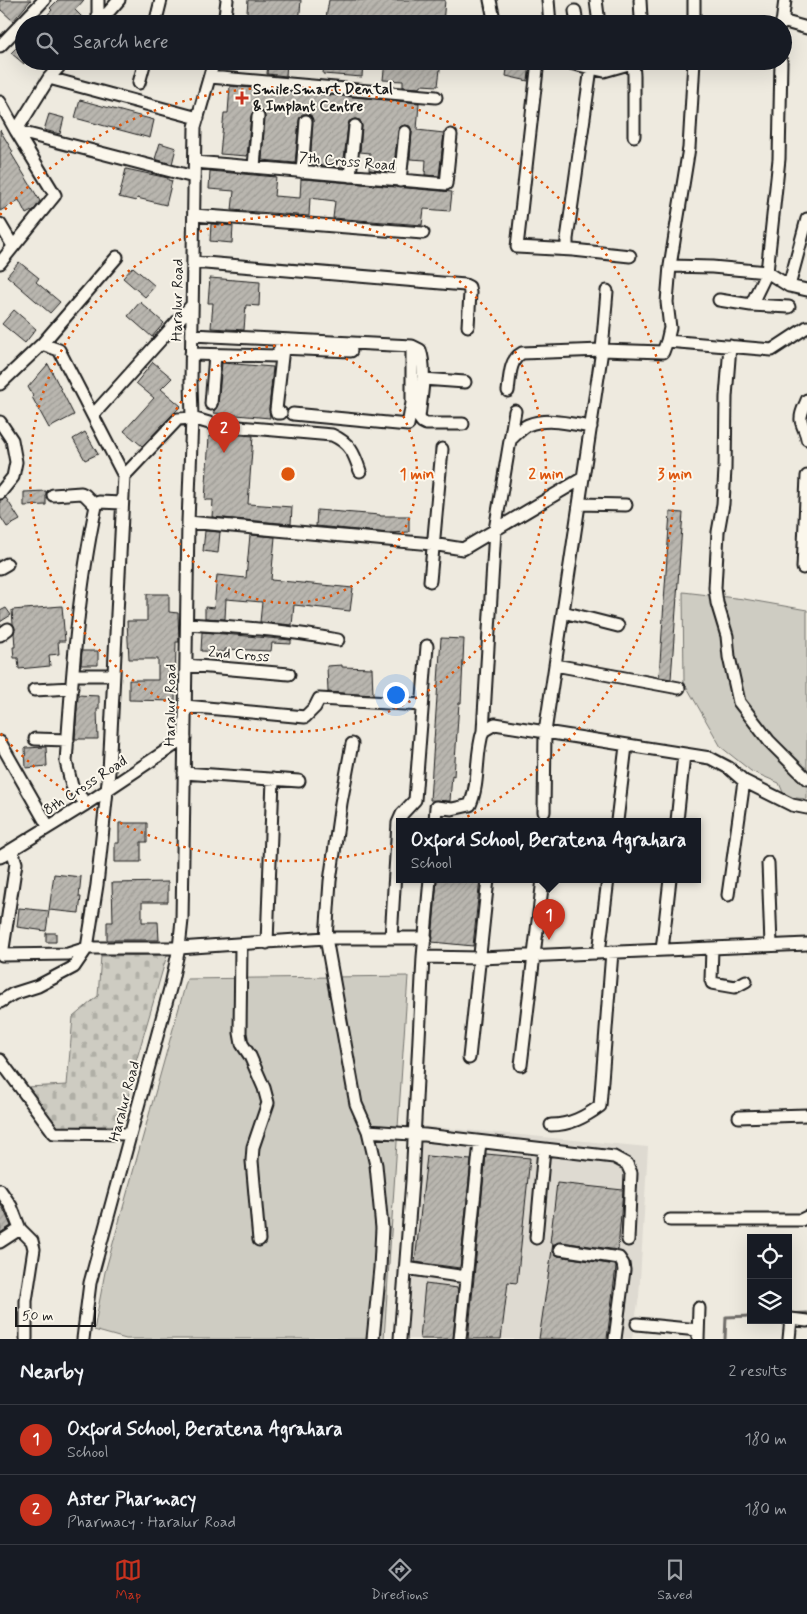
<!DOCTYPE html>
<meta charset="utf-8">
<style>
body{margin:0;font-family:Mynerve,sans-serif;background:#242831;color:#f1f3f6}
.controls{position:absolute;right:15px;bottom:15px;display:grid;overflow:hidden;border-radius:0px;box-shadow:0 5px 20px #0002}
.controls button{width:45px;height:45px;display:grid;place-items:center;padding:0;border:0;border-bottom:1px solid #363941;background:#171b24;color:#f1f3f6;font:25px sans-serif}
.scale{position:absolute;left:15px;bottom:12px;width:81px;box-sizing:border-box;padding-left:5px;border:2px solid #1c1c1c;border-top:0;font-size:14px;line-height:18px;white-space:nowrap;color:#1c1c1c;-webkit-text-stroke:4px #fbf7ec;paint-order:stroke}
.you{position:absolute;left:395px;top:694px;width:18px;height:18px;margin:-12px;border:4px solid #fff;border-radius:50%;background:#1a73e8;box-shadow:0 0 0 8px #1a73e833}
.badge{display:grid;place-items:center;width:32px;height:32px;border-radius:50%;background:#c8321e;color:#fff;font-size:16px;font-weight:700}
.pin{position:absolute;translate:-50% -41px;filter:drop-shadow(0 1px 2px #0008)}
.pin::after{content:'';position:absolute;top:26px;width:18px;height:15px;background:inherit;clip-path:polygon(0 0,100% 0,50% 100%)}
.popup{position:absolute;left:396px;top:818px;width:305px;height:65px;box-sizing:border-box;display:grid;place-content:center;border-radius:0px;background:#171b24;filter:drop-shadow(0 1px 4px #0005);font-size:16px;white-space:nowrap;color:#9ea1a6}
.popup b{font-size:19px;color:#f1f3f6}
.popup::after{content:'';position:absolute;left:50%;top:100%;margin-left:-10px;border:10px solid transparent;border-top-color:#171b24}
.list{margin:0;padding:0;list-style:none}
h2{display:flex;justify-content:space-between;align-items:center;height:65px;margin:0;padding:0 20px;font-size:21px}
h2 small{font-size:16px;font-weight:400;color:#9ea1a6}
.list li{display:grid;grid-template-columns:32px 1fr auto;gap:15px;align-items:center;box-sizing:border-box;height:70px;padding:0 20px;border-top:1px solid #363941}
.list b{display:block;font-size:19px;white-space:nowrap}
.list p{margin:0;font-size:16px;white-space:nowrap;color:#9ea1a6}
.list em{font-size:16px;font-style:normal;color:#9ea1a6}
.icon{flex:none;width:28px;height:28px;fill:none;stroke:currentColor;stroke-width:2;stroke-linecap:round;stroke-linejoin:round}
.map{position:relative;flex:none;width:807px;height:1339px;overflow:hidden}
.search{position:absolute;background:#171b24;box-shadow:0 5px 20px #0002;left:15px;right:15px;top:15px;height:55px;display:flex;align-items:center;gap:12px;box-sizing:border-box;padding:0 18px;border-radius:28px;color:#9ea1a6;font-size:19px}
.sheet{height:205px;background:#171b24}
nav{display:flex;justify-content:space-around;align-items:center;box-sizing:border-box;height:70px;border-top:1px solid #363941;background:#171b24;font-size:14px;color:#9ea1a6}
nav a{display:grid;justify-items:center;gap:2px}
nav .on{color:#c8321e}
.map>svg:first-child{display:block}
.built{fill:#dedad1}
.grass{fill:#ceccc2;stroke:#75746f}
.cemetery{fill:url(#cemetery-stones);stroke:#75746f}
.lines{fill:none;stroke-linecap:round;stroke-linejoin:round}
.stream{stroke:#6f6d69;stroke-width:3}
.building{fill:url(#building-hatch);stroke:#1c1c1c}
.minor-casing{stroke:#1c1c1c;stroke-width:15}
.minor{stroke:#fbf7ec;stroke-width:11}
.ring{fill:none;stroke:#de560d;stroke-width:2.5;stroke-dasharray:2.5 5}
.poi-dot{fill:#c8321e;stroke:#fbf7ec;stroke-width:2}
.labels{text-anchor:middle;stroke-width:4;stroke-linejoin:round;paint-order:stroke}
.poi-label{font-size:15px;font-weight:bold;fill:#1c1c1c;stroke:#fbf7ec;text-anchor:start}
.street-label{font-size:15px;fill:#1c1c1c;stroke:#fbf7ec}
.centre{fill:#de560d;stroke:#fbf7ec;stroke-width:2.5}
.ring-label{font-size:15px;text-anchor:middle;font-weight:bold;fill:#de560d;stroke:#fbf7ec;stroke-width:4;stroke-linejoin:round;paint-order:stroke}
</style>
<div class="map">
<svg width="807" height="1339" viewBox="0 0 807 1339">
<defs>
<pattern id="cemetery-stones" width="16" height="16" patternUnits="userSpaceOnUse" patternTransform="scale(1.25)"><rect width="16" height="16" fill="#ceccc2"/><path d="M2 7V4a2 2 0 0 1 4 0v3zM10 15v-3a2 2 0 0 1 4 0v3z" fill="#b0afa6"/></pattern>
<pattern id="building-hatch" width="6" height="6" patternUnits="userSpaceOnUse" patternTransform="scale(1.25)"><rect width="6" height="6" fill="#b9b6af"/><path d="M-1 1l2-2M0 6l6-6M5 7l2-2" fill="none" stroke="#9e9c96"/></pattern>
</defs>
<rect width="100%" height="100%" fill="#eeeadf"/>
<filter id="ink" filterUnits="userSpaceOnUse"><feTurbulence type="fractalNoise" baseFrequency=".02" numOctaves="2"/><feDisplacementMap in="SourceGraphic" scale="10" xChannelSelector="R" yChannelSelector="G"/><feConvolveMatrix kernelMatrix="1 2 1 2 8 2 1 2 1" color-interpolation-filters="sRGB"/></filter>
<g filter="url(#ink)">
<path class="built" d="M423 1126 648 1147 639 1297 632 1339H405Z"/>
<path class="grass" d="M683 592 744 599 807 610V799L785 797 779 783 751 771 721 747 684 682Z
M408 976 384 1339H126L94 1330 105 1272 187 979Z"/>
<path class="cemetery" d="M167 955 135 1065 122 1125 58 1127 27 1087 67 1085 73 1017 98 996 101 956Z"/>
<g class="lines">
<path class="stream" d="M788 1314 807 1313
M725 1339 726 1317 751 1316"/>
</g>
<path class="building" d="M0 0H31L13 21 0 9Z
M58 0H84L75 10 89 24H39L52 10 50 8Z
M248 0H301L299 24H246Z
M329 0H445L443 24H325Z
M24 40V64L11 53Z
M268 61H287L286 76 267 74Z
M324 61H363L362 77 323 74Z
M385 61H441L438 86 421 85 420 88 403 87V81L383 80Z
M492 61H517L530 64 528 81 506 76 507 69 491 65Z
M230 86 419 103 417 130 444 133 439 176 425 175 426 160 410 159 412 132 410 126 405 125 399 127 398 131 393 172 369 170 370 153 360 152 362 126 360 120 355 119 349 121 348 125 343 167 310 165 313 121 311 115 307 114H302L299 120 295 163 262 160 265 117 263 111 259 110H254L251 116 247 156 220 154 224 113H228Z
M80 100 154 120 150 138 75 118Z
M49 114 64 118 60 134 44 130Z
M0 130 13 152 11 153 40 201 34 210 26 214 19 200 0 211Z
M160 143 176 148 172 164 155 159Z
M126 169 168 178V180L172 181 166 205 137 198 136 201 119 197Z
M210 171 276 177 274 196 300 198 301 179H304L452 192 450 211 424 209 422 225 333 218 335 201 310 198 309 216 232 210 234 191 209 189Z
M211 224 233 226 232 243 210 241Z
M19 262 39 278 36 282 60 302 50 313 7 276Z
M133 267 155 286 145 297 123 278Z
M210 278 260 282 259 306 246 305 244 330 211 328 213 303H208Z
M140 302 164 323 152 337 128 316Z
M14 310 36 329 25 343 2 324Z
M153 362 172 378 161 389 181 406 142 446 124 431 154 398 136 383Z
M222 363 273 367 269 409 270 418 213 413 218 405Z
M48 364 74 415 49 428 32 397 33 396 28 387Z
M85 432 98 454 85 460 73 439Z
M228 434 253 436 248 504 292 507 291 524 212 517 213 500H205L209 436 228 438Z
M46 491V505L24 506V492Z
M6 498 20 520 7 527 0 516V500Z
M317 510 380 515V516H409V532L389 533 316 526Z
M670 512 683 513 671 679 659 677Z
M205 531 220 532 218 553 203 551Z
M250 535 275 537 271 580 353 588 350 611 294 605 292 625 260 622 262 602 226 599 225 619 205 618V607L214 608 217 575 246 578Z
M147 594H169V612L178 613 179 642H176L175 701 129 700V680H158V659H129L127 621H147Z
M62 606 65 641H58L59 654 49 655 50 666 19 669 18 658H14L13 647H15L14 633 15 629 13 624 12 610Z
M6 608 11 615 0 622V611Z
M202 632 291 640V644L272 643 271 651 225 649V652L201 651Z
M441 638 464 639 461 703H459L454 776 452 775 450 801 430 800Z
M82 651H98V665H81Z
M342 665V667L372 668 373 695 328 692 327 666Z
M78 695 99 696V709H97L98 739H75Z
M46 747 47 766 26 768 25 748Z
M119 823H147V842H141V862H115V843H119Z
M54 874 81 877 79 897H81L79 913 49 910Z
M437 879H480L473 946 432 942Z
M168 882V902H142V922H158L159 940H107V922H113L112 883Z
M19 908 49 911 46 931 17 927Z
M46 933H56V942H46Z
M486 1154 530 1158 521 1245 517 1283 508 1282 501 1339H468Z
M427 1156 471 1160 460 1268 415 1262Z
M557 1183 623 1190 618 1250 561 1242 554 1244 553 1248V1252L558 1256 615 1265 616 1267 607 1339H539L553 1243H550Z
M0 1203 4 1210 11 1226 0 1233Z
M425 1284 458 1288 453 1339H420Z"/>
<g class="lines">
<g class="minor-casing">
<path id="minor" d="M98 0V23
M490 0 495 24
M548 0 550 24
M596 0 599 24
M640 0 641 18
M694 0V24
M575 11 577 24
M782 21 807 28
M98 24 119 0
M155 24 161 0
M224 24 227 0
M782 24 785 0
M0 46 44 0
M64 61 49 78 16 131 194 177
M538 61 517 247 573 250
M561 61 604 71 639 61
M781 61 779 159 767 272 789 286 807 290
M633 63 634 75V136
M591 68 567 239V248L573 250 630 256
M210 77 436 97
M49 78 198 118
M139 83 145 61
M0 102 16 131 55 195 0 263
M195 162 446 184 451 135
M254 167 258 117
M302 172 306 121
M350 176 355 126
M400 181 405 132
M194 215 423 233
M0 224 13 246
M193 262 465 285 469 287 470 293 468 326
M670 266 712 267 767 272 751 305
M789 286 807 219
M719 300 751 305 789 307
M192 335 412 346 420 350C427 370 421 397 419 418L422 422 426 424H463
M667 341 772 350 807 327
M42 344 117 257
M730 346 726 397 725 469 723 504 718 532 715 588 717 603 727 636 729 657 739 702 769 741 807 779
M191 354 277 356 280 348 351 351
M423 379 465 382
M0 384 42 344 59 350 124 476 109 772 97 885 87 948 74 967 38 986 13 994 0 1002
M508 391C510 378 509 360 522 353L602 350 607 291
M807 400C805 406 800 413 801 420 802 426 806 432 807 439
M211 404 215 355
M281 413H277L276 410 283 348
M293 414 408 425 412 403V346
M93 415 192 305
M0 422 12 440 16 462 13 477 0 493
M510 440C516 435 521 428 528 425 548 417 571 424 591 427
M124 476 178 419 192 418 216 425 332 435C350 443 354 453 360 471
M53 495 81 493 85 495 96 506
M579 504 626 505
M188 522 432 544 463 549 583 478 602 350 663 352 667 341 670 328 667 302 670 266 689 148 694 61
M0 568 7 564
M803 568 807 476
M430 581 442 449
M563 612 618 626
M187 624C238 627 288 630 338 640
M0 635 8 629
M186 665 289 674
M555 665 679 688
M73 675H114
M34 690 72 688
M185 706 305 717 315 707 319 699 422 705
M483 731 495 530 515 411
M35 739 68 740
M0 742 48 826
M352 744 341 803 330 881 326 938 356 1104 368 1131 376 1165 382 1228 380 1268 373 1339
M184 773 299 781
M744 781 792 805 807 808
M86 804 72 786 66 762C72 677 78 590 96 506L99 502 122 503
M544 812 545 732 583 478
M435 821 436 807 452 809 470 805C480 782 475 755 483 731L495 724 710 758 729 768 744 781 728 895
M617 821 626 746
M677 821 684 754
M12 850 16 863 2 955 68 954 87 948H179L326 938H426
M0 857 86 804 185 738
M768 863 771 945
M391 938 398 823 402 814 415 800 427 646
M267 943 273 779
M241 945 240 1033 242 1044 250 1056 264 1088 268 1103 253 1147 252 1161 259 1240
M712 948 711 980 712 983 735 987 746 981
M662 950 670 879
M599 953 608 879
M423 957 480 958 807 944
M469 1058 488 879
M0 1060 54 1133 130 1134
M521 1065 543 879
M739 1117 807 1115
M551 1125C570 1125 585 1117 600 1106L612 952
M368 1131 425 1135 614 1157 627 1164 631 1173 628 1240
M0 1190 11 1206 20 1229 32 1241 34 1249 26 1301V1339
M670 1220H801L807 1217
M536 1238 544 1149
M0 1242 20 1229
M560 1249 619 1258 623 1264 624 1270 615 1339
M405 1268 466 1277
M637 1324 698 1330
M83 1339 90 1283 171 985 179 948 182 920 188 522 192 418 191 382 195 127 214 61
M400 1339 412 1181 423 957 430 879
M460 1339 480 1142
M698 1339 699 1308
M789 1339 791 1319 807 1321"/>
</g>
<use href="#minor" class="minor"/>
</g>
</g>
<g class="ring">
<circle cx="288" cy="474" r="129"/>
<circle cx="288" cy="474" r="258"/>
<path d="M0 215A387 387 0 1 1 0 733"/>
</g>
<path class="poi-dot" d="M239.5 90.5h5v5h5v5h-5v5h-5v-5h-5v-5h5z"/>
<g class="labels">
<g class="poi-label">
<text x="253" y="94">Smile Smart Dental<tspan x="253" dy="17">&amp; Implant Centre</tspan></text>
</g>
<g class="street-label">
<text transform="translate(347 161) rotate(5)" y="5">7th Cross Road</text>
<text transform="translate(177 300) rotate(-89)" y="5">Haralur Road</text>
<text transform="translate(239 654) rotate(5)" y="5">2nd Cross</text>
<text transform="translate(170 705) rotate(-89)" y="5">Haralur Road</text>
<text transform="translate(85 785) rotate(-33)" y="5">8th Cross Road</text>
<text transform="translate(124 1101) rotate(-75)" y="5">Haralur Road</text>
</g>
</g>
<circle cx="288" cy="474" r="8" class="centre"/>
<g class="ring-label">
<text x="417" y="479">1 min</text>
<text x="546" y="479">2 min</text>
<text x="675" y="479">3 min</text>
</g>
</svg>
<div class="controls">
<button><svg class="icon" aria-label="locate" viewBox="0 0 24 24"><circle cx="12" cy="12" r="6"/><path d="M12 2v4M12 18v4M2 12h4M18 12h4"/></svg></button>
<button><svg class="icon" aria-label="layers" viewBox="0 0 24 24"><path d="M12 4l9 5-9 5-9-5zM3 14l9 5 9-5"/></svg></button>
</div>
<div class="scale">50 m</div>
<div class="you"></div>
<div class="pin badge" style="left:549px;top:940px">1</div>
<div class="popup"><b>Oxford School, Beratena Agrahara</b>School</div>
<div class="pin badge" style="left:224px;top:453px">2</div>
<div class="search"><svg class="icon" aria-label="search" viewBox="0 0 24 24"><circle cx="10" cy="10" r="6"/><path d="M15 15l6 6"/></svg>Search here</div>
</div>
<section class="sheet">
<h2>Nearby<small>2 results</small></h2>
<ul class="list">
<li><span class="badge">1</span><div><b>Oxford School, Beratena Agrahara</b><p>School</p></div><em>180 m</em></li>
<li><span class="badge">2</span><div><b>Aster Pharmacy</b><p>Pharmacy · Haralur Road</p></div><em>180 m</em></li>
</ul>
</section>
<nav>
<a class="on"><svg class="icon" aria-label="map" viewBox="0 0 24 24"><path d="M3 6l6-2 6 2 6-2v14l-6 2-6-2-6 2zM9 4v14M15 6v14"/></svg>Map</a>
<a><svg class="icon" aria-label="directions" viewBox="0 0 24 24"><path d="M12 3l9 9-9 9-9-9zM9 14v-3h6M13 9l2 2-2 2"/></svg>Directions</a>
<a><svg class="icon" aria-label="saved" viewBox="0 0 24 24"><path d="M7 4h10v16l-5-4-5 4z"/></svg>Saved</a>
</nav>
